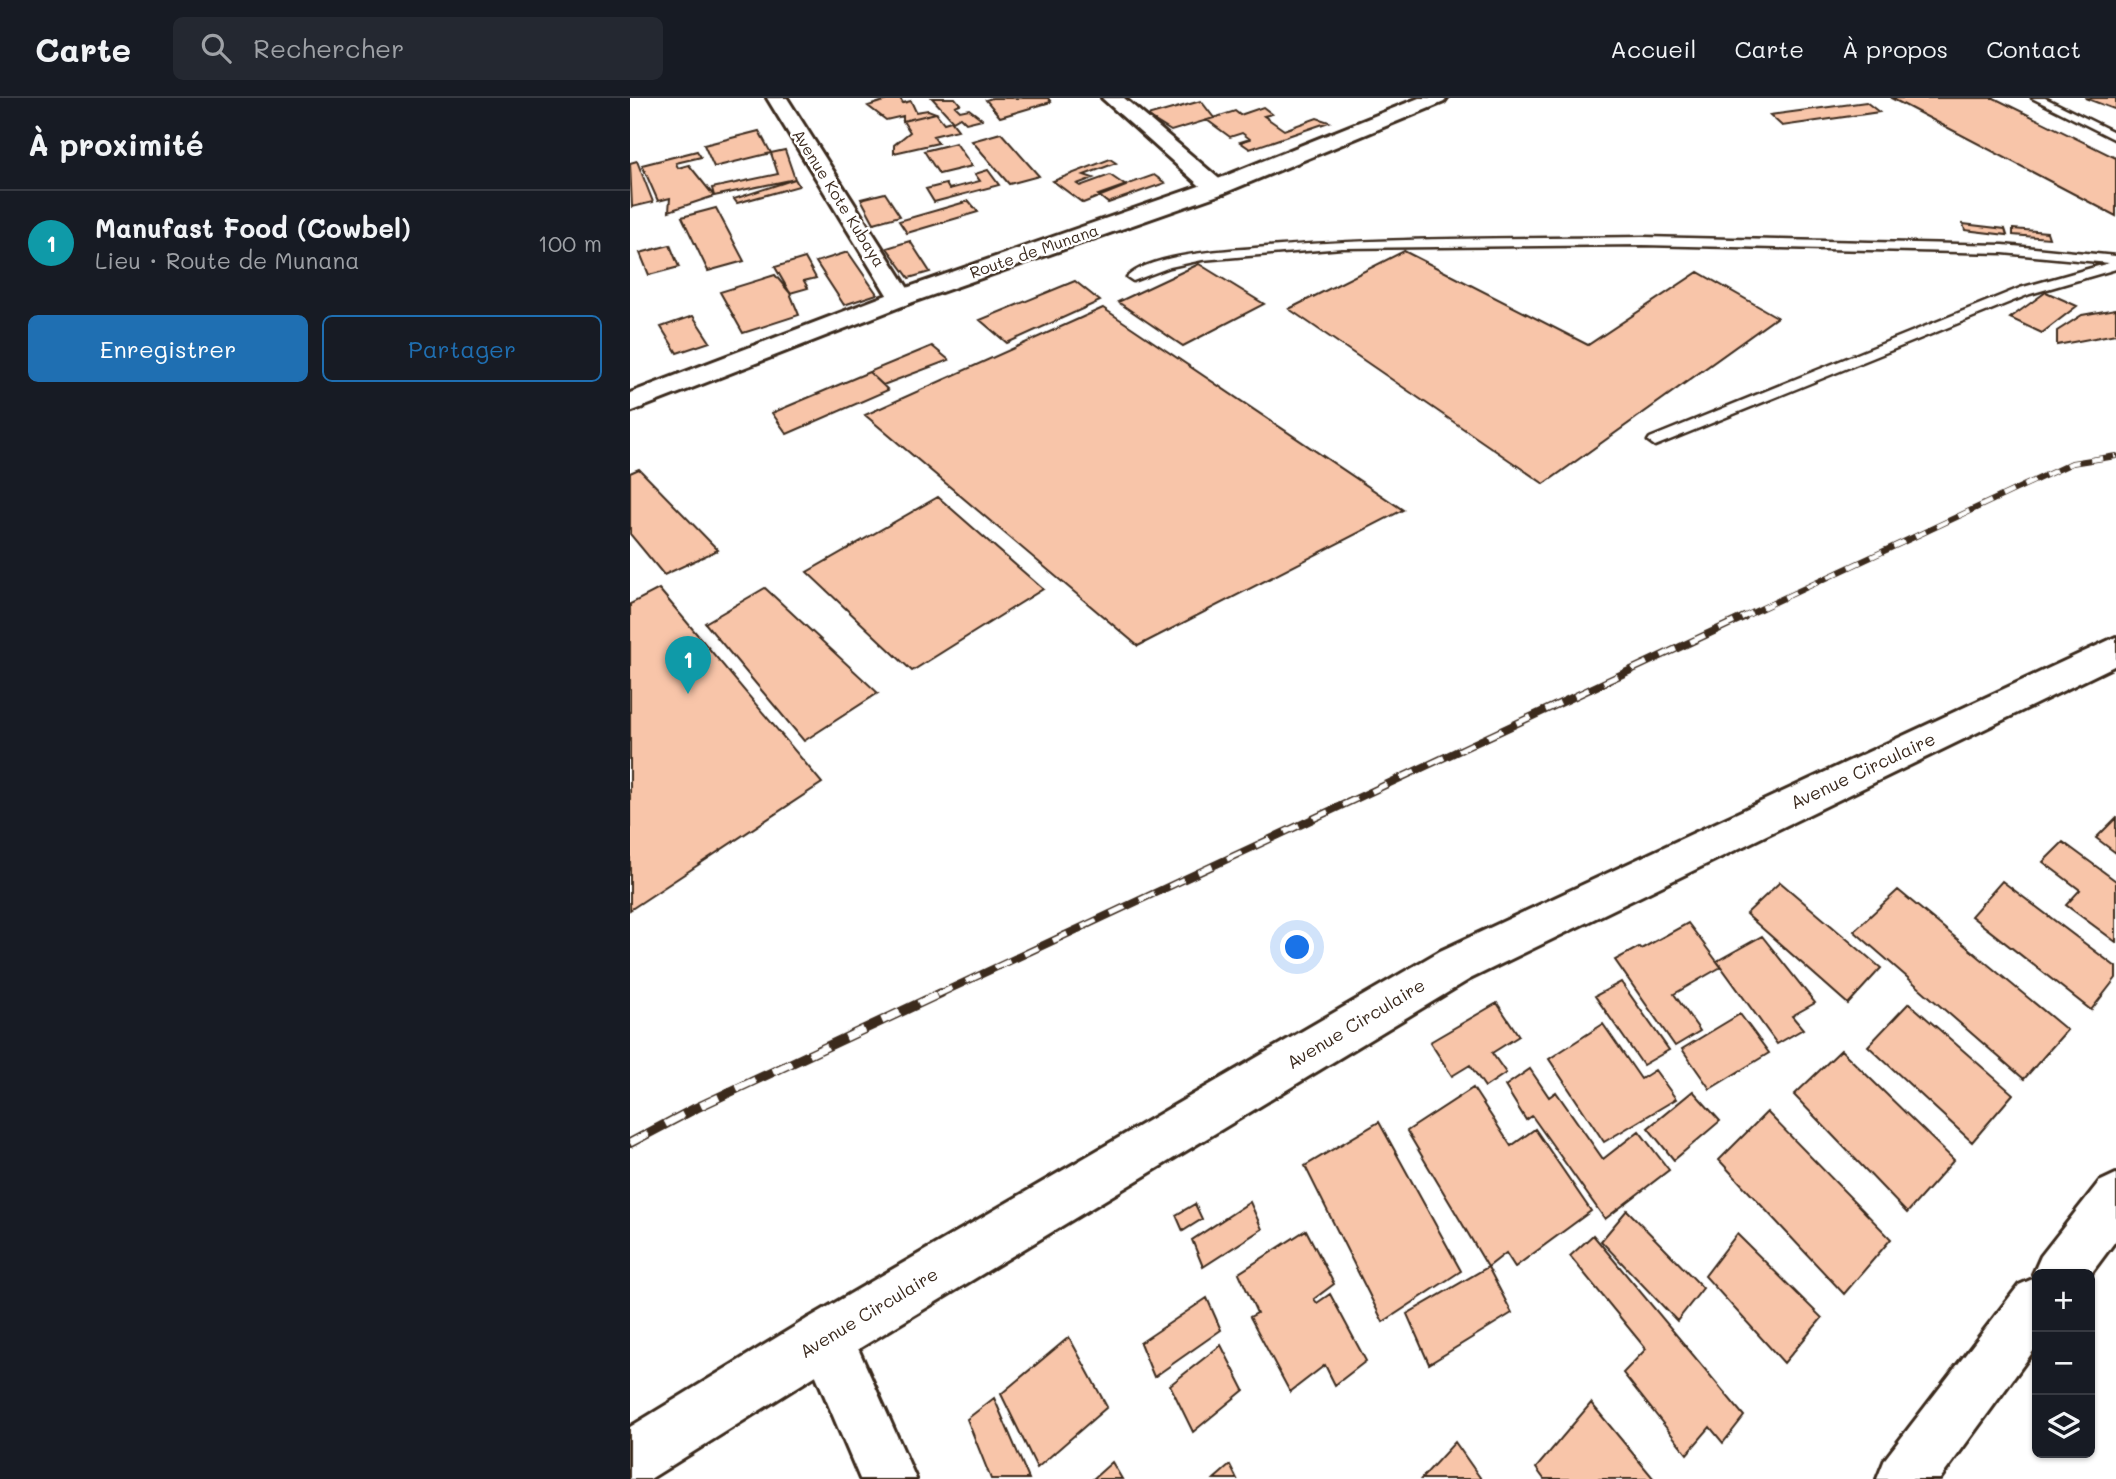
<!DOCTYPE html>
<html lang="fr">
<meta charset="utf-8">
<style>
body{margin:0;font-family:Mali,sans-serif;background:#242831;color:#f1f3f6}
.controls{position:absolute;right:21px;bottom:21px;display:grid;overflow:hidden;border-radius:10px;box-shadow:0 2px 5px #0004}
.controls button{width:63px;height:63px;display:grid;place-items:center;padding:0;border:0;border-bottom:2px solid #363941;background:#171b24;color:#f1f3f6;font:35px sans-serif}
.you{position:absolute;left:668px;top:850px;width:24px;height:24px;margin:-18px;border:5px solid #fff;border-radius:50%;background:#1a73e8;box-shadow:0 0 0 10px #1a73e833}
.badge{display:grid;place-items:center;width:46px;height:46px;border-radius:50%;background:#1f6fb2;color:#fff;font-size:23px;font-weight:700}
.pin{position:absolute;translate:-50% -58px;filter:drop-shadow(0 2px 4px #0008)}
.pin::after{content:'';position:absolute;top:37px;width:24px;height:21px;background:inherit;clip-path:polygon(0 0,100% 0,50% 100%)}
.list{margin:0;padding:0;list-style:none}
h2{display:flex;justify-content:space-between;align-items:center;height:91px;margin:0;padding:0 28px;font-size:30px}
h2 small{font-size:23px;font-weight:400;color:#9ea1a6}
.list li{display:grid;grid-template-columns:46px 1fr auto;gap:21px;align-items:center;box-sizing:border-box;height:105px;padding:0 28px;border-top:2px solid #363941}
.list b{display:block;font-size:26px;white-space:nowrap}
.list p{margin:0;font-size:23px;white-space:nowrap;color:#9ea1a6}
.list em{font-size:23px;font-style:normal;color:#9ea1a6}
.actions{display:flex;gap:14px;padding:21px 28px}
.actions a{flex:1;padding:16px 0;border:2px solid #1f6fb2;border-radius:10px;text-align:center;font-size:24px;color:#1f6fb2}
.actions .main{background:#1f6fb2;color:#fff}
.icon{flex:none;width:38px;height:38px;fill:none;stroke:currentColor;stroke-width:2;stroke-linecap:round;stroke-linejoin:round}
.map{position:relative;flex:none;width:1486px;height:1381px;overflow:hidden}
header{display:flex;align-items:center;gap:42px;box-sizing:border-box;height:98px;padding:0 35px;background:#171b24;border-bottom:2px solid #363941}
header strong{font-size:33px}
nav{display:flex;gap:38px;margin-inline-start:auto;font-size:24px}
.search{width:490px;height:63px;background:#242831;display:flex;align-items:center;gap:18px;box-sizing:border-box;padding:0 24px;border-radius:10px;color:#9ea1a6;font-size:26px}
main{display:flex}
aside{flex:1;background:#171b24}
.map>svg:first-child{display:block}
.building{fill:#f8c5a9;stroke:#3b2a1e;stroke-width:2}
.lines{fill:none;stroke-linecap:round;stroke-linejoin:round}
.service-casing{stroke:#3b2a1e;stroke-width:5}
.minor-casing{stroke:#3b2a1e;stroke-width:6}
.tertiary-casing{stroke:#3b2a1e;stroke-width:6}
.secondary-casing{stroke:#3b2a1e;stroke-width:6}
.service{fill:#fff;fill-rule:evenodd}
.minor{fill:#fff;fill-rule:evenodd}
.tertiary{fill:#fff;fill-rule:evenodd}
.secondary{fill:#fff;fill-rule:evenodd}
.rail-far2-casing{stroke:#3b2a1e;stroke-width:6}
.rail-far1-casing{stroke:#3b2a1e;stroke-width:8}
.rail-casing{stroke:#3b2a1e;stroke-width:10}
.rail-far2{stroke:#fff;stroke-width:4.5;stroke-dasharray:12;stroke-linecap:butt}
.rail-far1{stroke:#fff;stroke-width:5;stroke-dasharray:16;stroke-linecap:butt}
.rail{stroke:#fff;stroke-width:7;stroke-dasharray:20;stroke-linecap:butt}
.labels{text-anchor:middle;stroke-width:5;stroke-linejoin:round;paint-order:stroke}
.far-street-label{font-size:16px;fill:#3b2a1e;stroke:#fff}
.street-label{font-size:18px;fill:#3b2a1e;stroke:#fff}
</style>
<header>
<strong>Carte</strong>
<div class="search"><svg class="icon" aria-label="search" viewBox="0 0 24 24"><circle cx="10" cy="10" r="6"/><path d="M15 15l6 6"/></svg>Rechercher</div>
<nav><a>Accueil</a><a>Carte</a><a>À propos</a><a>Contact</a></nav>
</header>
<main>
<aside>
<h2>À proximité<small></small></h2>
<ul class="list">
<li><span class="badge" style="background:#0f9aa8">1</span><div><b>Manufast Food (Cowbel)</b><p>Lieu · Route de Munana</p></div><em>100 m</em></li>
</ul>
<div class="actions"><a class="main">Enregistrer</a><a>Partager</a></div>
</aside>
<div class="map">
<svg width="1486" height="1381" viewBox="0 0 1486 1381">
<rect width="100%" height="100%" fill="#fff"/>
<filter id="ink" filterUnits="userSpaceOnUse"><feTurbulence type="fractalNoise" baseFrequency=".0143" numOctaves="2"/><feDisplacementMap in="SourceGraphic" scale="14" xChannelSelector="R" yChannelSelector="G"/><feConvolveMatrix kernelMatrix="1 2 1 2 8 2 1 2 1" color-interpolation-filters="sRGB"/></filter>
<g filter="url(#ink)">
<path class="building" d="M263 0H270L273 5 281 3 286 14 298 12 306 15 273 23V18L256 22 238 8Z
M302 0H325L330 6 325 8 330 13 339 11 352 21 336 25 330 19 323 23Z
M362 0H418L421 4 370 19 356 2Z
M1261 0H1364L1486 60V118Z
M1455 0H1486V10L1484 11Z
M571 3 584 20 541 33 517 18Z
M1236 4 1249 14 1152 28 1140 17Z
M633 9 642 16 634 18 654 32 687 20 699 24 620 51 610 44 620 41 612 35 600 39 577 22 605 13 610 17Z
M306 15 314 25 321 23 328 32 303 38 308 45 264 55V47L280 34 273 23Z
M129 33 141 55 84 69 74 47Z
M371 35 409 78 379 86 342 43Z
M326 45 342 68 309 76 294 53Z
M155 52 165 81 84 98 82 90 148 76 141 55Z
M67 53 71 59 46 65 48 70 59 67 84 98 39 113 40 100 28 103 12 67Z
M480 61 486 65 454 77 463 80 447 86 450 88 480 77 496 88 453 105 423 83Z
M7 63 23 104 2 109 0 65Z
M358 72 369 87 304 104 296 91 316 86 319 91 350 83 345 76Z
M524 77 535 85 478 105 468 97Z
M165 81 169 88 107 105 104 101Z
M255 95 270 118 244 125 231 101Z
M339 103 348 114 277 135 269 123Z
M86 110 114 163 78 173 52 119Z
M1333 126 1375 131 1377 137 1335 132Z
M1383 131 1417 134 1419 140 1383 137Z
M280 143 300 174 279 180 257 150Z
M40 147 49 169 19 177 10 155Z
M774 153 958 247 1068 174 1147 219 914 386 659 211Z
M218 154 247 196 214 207 186 164Z
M175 160 186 180 174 183 178 190 160 195 145 169Z
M569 166 634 206 553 248 488 204Z
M145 177 160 195 169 217 113 235 90 194Z
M445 183 470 203 377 245 350 222Z
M1416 194 1447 208 1412 235 1380 220Z
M473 210 773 412 508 548 235 317Z
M1486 211V236L1427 247V233L1452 217Z
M63 218 80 244 47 255 31 229Z
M302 248 319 262 253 287 239 274Z
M239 274 258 292 157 336 142 315Z
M9 371 88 452 34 477 0 436V375Z
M308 399 413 491 282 573 177 474Z
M135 490 248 595 174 643 75 525Z
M29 491 192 685 0 812V506Z
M1486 720V755L1466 740Z
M1433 744 1486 783V844L1436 807 1450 792 1413 764Z
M1372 783 1486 869V880L1461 912 1341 818Z
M1150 784 1251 870 1218 906 1116 816Z
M1268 792 1437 932 1394 981 1224 833Z
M1058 825 1091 869 1044 896 1070 933 1045 948 985 862 1009 849 1011 851Z
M1132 838 1185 905 1162 918 1173 931 1147 946 1087 863Z
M991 884 1039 952 1013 967 965 898Z
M867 905 889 938 862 955 876 975 855 989 840 967 822 978 800 944Z
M1279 905 1383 996 1342 1044 1238 948Z
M1110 916 1139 955 1080 991 1052 951Z
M973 926 1011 981 1025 972 1046 1001 974 1044 919 961Z
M1211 952 1324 1062 1277 1115 1164 997Z
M900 971 919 999 926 994 973 1061 1009 1033 1039 1072 975 1121 902 1018 896 1022 875 988Z
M843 990 881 1048 905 1031 961 1113 885 1169 876 1155 858 1169 777 1033Z
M1063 993 1090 1023 1044 1062 1018 1030Z
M1137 1014 1261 1141 1214 1196 1089 1062Z
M749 1024 831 1173 753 1224 675 1068Z
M620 1104 632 1131 573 1169 562 1142Z
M565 1106 572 1121 553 1133 546 1117Z
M997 1112 1073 1190 1047 1223 971 1143Z
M676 1132 704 1186 684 1201 687 1205 700 1196 736 1263 705 1287 695 1267 660 1294 620 1219 627 1215 609 1175Z
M1107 1136 1192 1220 1154 1265 1075 1178Z
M963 1137 1114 1318 1093 1345 1080 1329 1057 1356 993 1275 1016 1251 940 1158Z
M858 1169 882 1215 799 1266 777 1216Z
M577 1200 591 1232 524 1279 510 1245Z
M439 1239 477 1309 407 1370 371 1296Z
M591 1247 614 1292 563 1334 540 1287Z
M364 1300 399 1381H361L337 1321Z
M961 1305 1024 1381H914L906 1370Z
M825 1344 851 1381H791Z
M482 1364 492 1381H463Z
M600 1367 607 1381H584Z"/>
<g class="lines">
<g class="service-casing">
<path id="service" d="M1402 0H1415L1486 35V42Z
M1013 139 1373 147 1486 158V171L1400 196 1025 348 1018 343 1020 340 1390 190 1479 165 1373 155 1013 147 712 150 572 162 540 169 503 183 497 179C522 156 591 153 625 150 754 139 883 141 1013 139Z"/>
</g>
<g class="minor-casing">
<path id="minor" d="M137 0H157L284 200 280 205 271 208 262 205Z
M472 0H494L594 85 597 90 594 95H578Z
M196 1214 215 1221 286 1381H230L170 1240 177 1221Z"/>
</g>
<g class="tertiary-casing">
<path id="tertiary" d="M1486 539V567L840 881 215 1259 20 1381H0V1329L177 1221 810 853Z
M1486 1076V1142L1460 1177 1407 1176V1248L1310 1381H1247L1255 1361 1389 1187 1405 1180 1403 1176 1411 1158 1469 1084Z"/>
</g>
<g class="secondary-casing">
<path id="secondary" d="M789 0H817L814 4 594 95 280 205 0 314V295L262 195 578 85Z"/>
</g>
<use href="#service" class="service"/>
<use href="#minor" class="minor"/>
<use href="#tertiary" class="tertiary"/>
<use href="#secondary" class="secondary"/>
<g class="rail-far2-casing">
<path id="rail-far2" d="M1111 520 1442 365 1486 358"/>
</g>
<g class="rail-far1-casing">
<path id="rail-far1" d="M307 897 1114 519"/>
</g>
<g class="rail-casing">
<path id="rail" d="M0 1045 66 1010 311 895"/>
</g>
<use href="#rail-far2" class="rail-far2"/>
<use href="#rail-far1" class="rail-far1"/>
<use href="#rail" class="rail"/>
</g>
</g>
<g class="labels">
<g class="far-street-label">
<text transform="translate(209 100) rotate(58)" y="6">Avenue Kote Kubaya</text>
<text transform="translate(404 153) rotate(-19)" y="6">Route de Munana</text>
</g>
<g class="street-label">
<text transform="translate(1233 673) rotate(-25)" y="6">Avenue Circulaire</text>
<text transform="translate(726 926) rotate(-31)" y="6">Avenue Circulaire</text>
<text transform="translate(239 1215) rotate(-31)" y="6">Avenue Circulaire</text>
</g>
</g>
</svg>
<div class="controls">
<button>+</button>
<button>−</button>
<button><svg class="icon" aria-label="layers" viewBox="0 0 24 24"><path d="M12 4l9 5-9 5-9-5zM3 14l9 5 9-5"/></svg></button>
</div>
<div class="you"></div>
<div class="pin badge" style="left:58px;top:596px;background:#0f9aa8">1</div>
</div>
</main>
